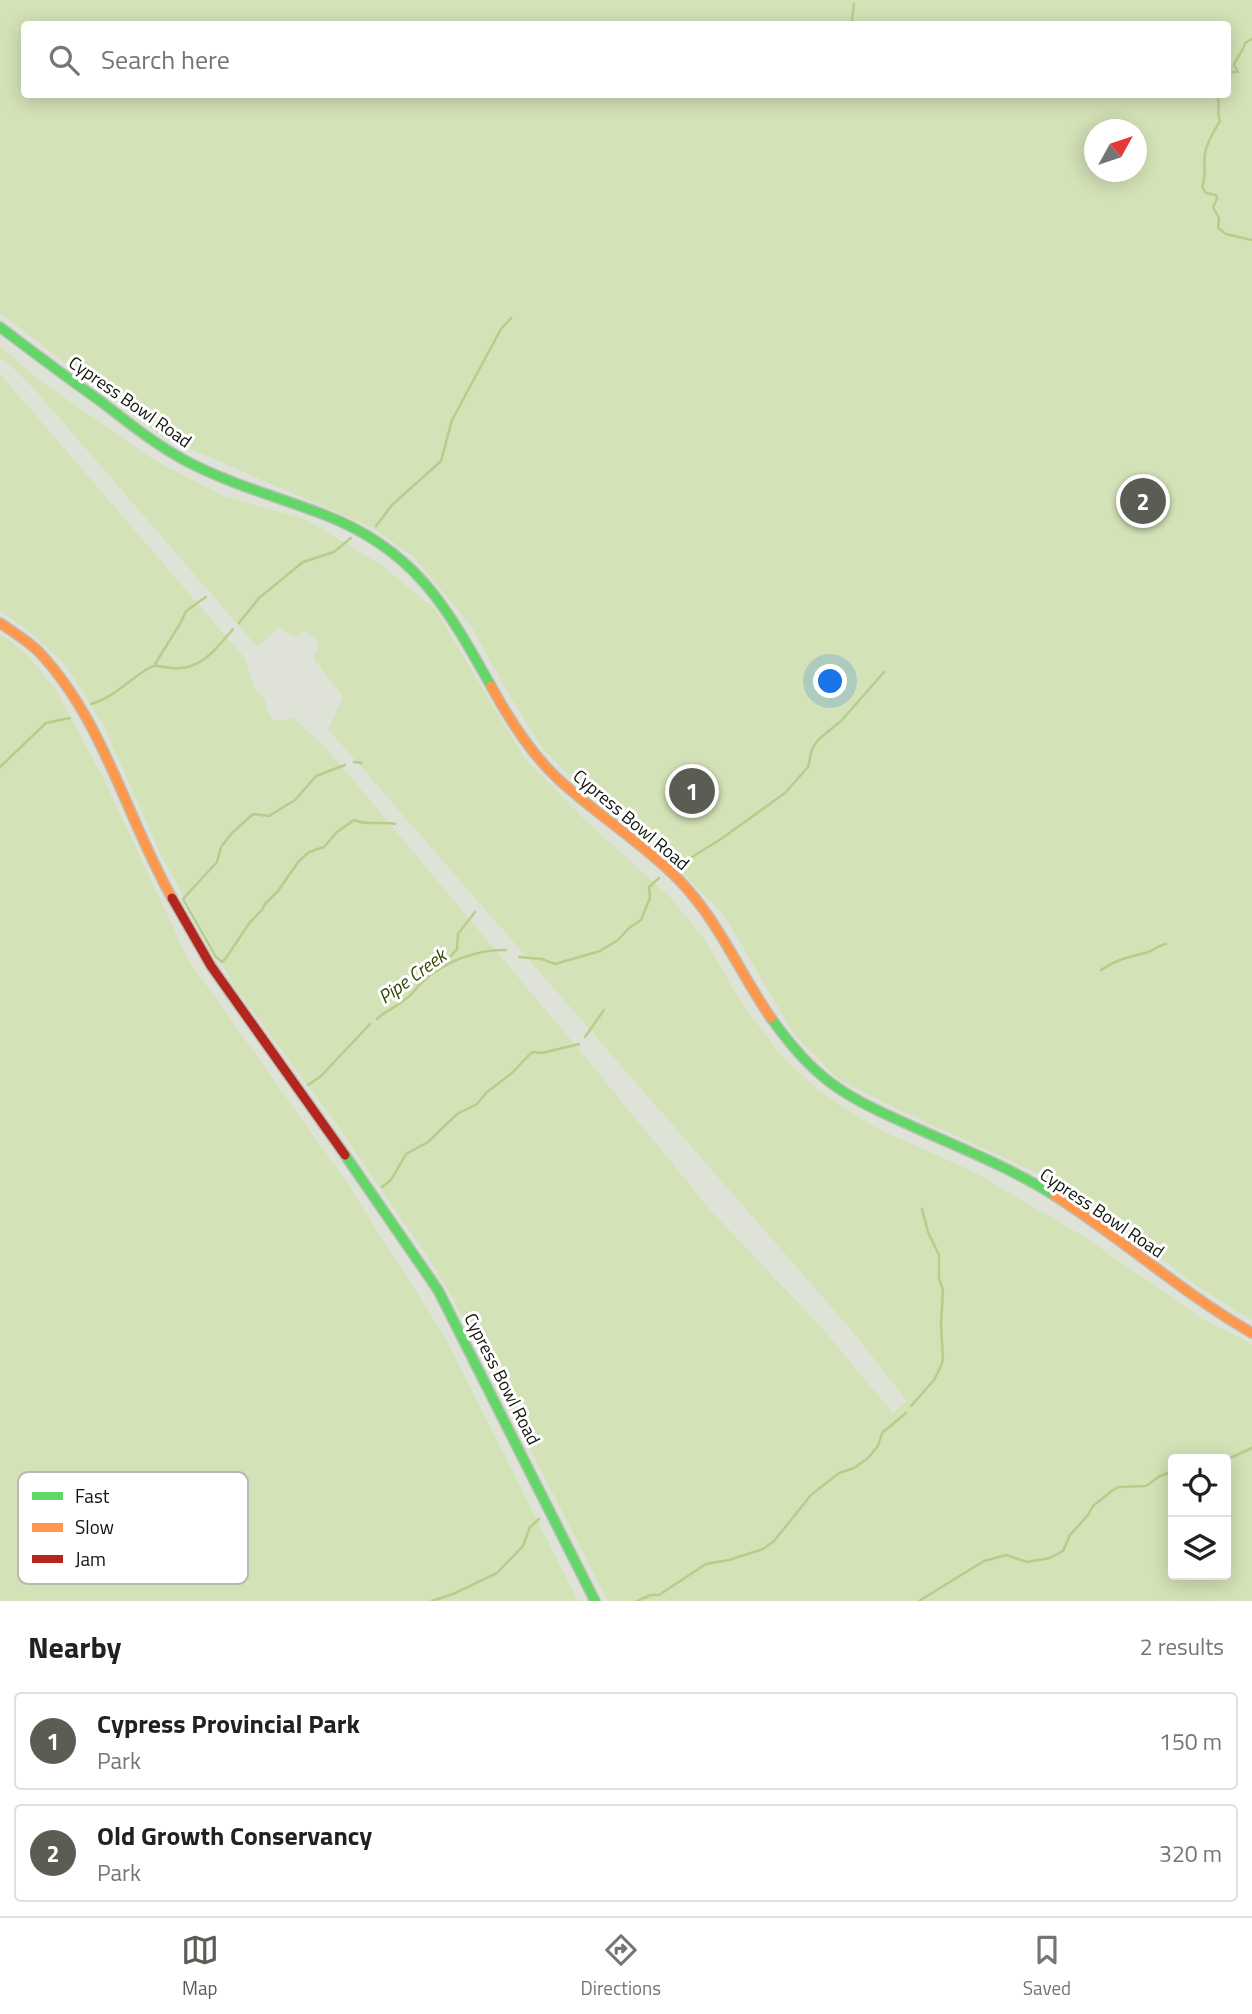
<!DOCTYPE html>
<style>
body{margin:0;font-family:"Titillium Web",sans-serif;background:#f2f2f2;color:#202124}
.controls{position:absolute;right:21px;bottom:21px;display:grid;overflow:hidden;border-radius:7px;box-shadow:0 4px 18px #0003}
.controls button{width:63px;height:63px;display:grid;place-items:center;padding:0;border:0;border-bottom:2px solid #e0e0e0;background:#fff;color:#202124;font:35px sans-serif}
.compass{position:absolute;left:1084px;top:119px;width:63px;height:63px;border-radius:50%;background:#fff;box-shadow:0 4px 18px #0003;rotate:50deg}
.you{position:absolute;left:831px;top:682px;width:24px;height:24px;margin:-18px;border:5px solid #fff;border-radius:50%;background:#1a73e8;box-shadow:0 0 0 10px #1a73e833}
.badge{display:grid;place-items:center;width:46px;height:46px;border-radius:50%;background:#5a5d53;color:#fff;font-size:23px;font-weight:700}
.pin{position:absolute;translate:-50% -50%;border:4px solid #fff;box-shadow:0 2px 7px #0006}
.list{margin:0;padding:0;list-style:none}
h2{display:flex;justify-content:space-between;align-items:center;height:91px;margin:0;padding:0 28px;font-size:30px}
h2 small{font-size:23px;font-weight:400;color:#757577}
.list li{display:grid;grid-template-columns:46px 1fr auto;gap:21px;align-items:center;box-sizing:border-box;height:98px;margin:0 14px 14px;padding:0 14px;border:2px solid #e0e0e0;border-radius:7px}
.list b{display:block;font-size:26px;white-space:nowrap}
.list p{margin:0;font-size:23px;white-space:nowrap;color:#757577}
.list em{font-size:23px;font-style:normal;color:#757577}
.icon{flex:none;width:38px;height:38px;fill:none;stroke:currentColor;stroke-width:2;stroke-linecap:round;stroke-linejoin:round}
.map{position:relative;flex:none;width:1252px;height:1601px;overflow:hidden}
.search{position:absolute;background:#fff;box-shadow:0 4px 18px #0003;left:21px;right:21px;top:21px;height:77px;display:flex;align-items:center;gap:18px;box-sizing:border-box;padding:0 24px;border-radius:7px;color:#757577;font-size:26px}
.sheet{height:315px;background:#fff}
nav{display:flex;justify-content:space-around;align-items:center;box-sizing:border-box;height:98px;border-top:2px solid #e0e0e0;background:#fff;font-size:19px;color:#757577}
nav a{display:grid;justify-items:center;gap:4px}
nav .on{color:#5a5d53}
.map>svg:first-child{display:block}
.green{fill:#d4e2b7;fill-rule:evenodd}
.lines{fill:none;stroke-linecap:round;stroke-linejoin:round}
.stream{stroke:#b8cd8b;stroke-width:2.5}
.fast-casing{stroke:#bdc0b6;stroke-width:12}
.slow-casing{stroke:#bdc0b6;stroke-width:12}
.jam-casing{stroke:#bdc0b6;stroke-width:12}
.fast{stroke:#63d668;stroke-width:9}
.slow{stroke:#ff974d;stroke-width:9}
.jam{stroke:#b3261e;stroke-width:9}
.labels{text-anchor:middle;stroke-width:6;stroke-linejoin:round;paint-order:stroke}
.street-label{font-size:18px;fill:#12150c;stroke:#fff}
.water-label{font-size:19px;font-style:italic;fill:#354500;stroke:#fff}
.key{fill:#fff;stroke:#b8b9b6;stroke-width:2}
.key-label{font-size:19px;fill:#12150c}
</style>
<div class="map">
<svg width="1252" height="1601" viewBox="0 0 1252 1601">
<rect width="100%" height="100%" fill="#dfe3d7"/>
<path class="green" d="M0 0H1252V1320L1200 1288 1120 1227 1039 1174 902 1111 837 1078 794 1034 723 914 675 865 605 810 543 748 511 698 471 626 413 556 373 528 163 437 0 313ZM24 24H1228V94H24ZM1094 130H1136V172H1094Z
M0 346 39 380 154 460 223 496 307 520 381 565 435 609 525 759 585 820 670 897 705 940 741 1002 779 1053 817 1089 876 1128 972 1171 1083 1236 1201 1318 1252 1344V1601H608L454 1300 431 1262 335 1122 234 986 161 855 103 724 78 684 61 660 24 627 0 611V374L244 657 255 689 264 697 270 717 275 721 293 718 327 749 591 1064 712 1212 821 1327 893 1413 907 1401 852 1331 328 729 343 697 313 658 318 647V640L305 631 295 637 279 627 257 647 36 391 8 363 0 359ZM1173 1459H1226V1575H1173Z
M0 635 11 641 30 658 56 690 103 778 189 961 345 1180 442 1332 578 1601H0Z"/>
<g class="lines">
<path class="stream" d="M852 20 854 4
M1228 72H1238L1234 65C1237 56 1243 52 1245 43L1252 39
M1217 94C1221 104 1216 113 1220 121 1214 131 1207 142 1205 153 1203 165 1207 176 1202 187L1206 193 1216 195 1217 199 1213 207 1219 218 1218 228 1226 234 1252 240
M376 526 392 505 441 461 452 420 501 329 511 318
M239 623 259 598 303 562 334 552 351 538
M155 664 180 624 186 611 206 597
M91 704C114 698 130 678 151 667 158 664 165 668 172 668 201 671 217 648 233 629
M354 762 362 763
M345 765 316 776 295 800 269 816 253 814 232 833 221 847 217 862 183 899 216 957 222 962 226 958 250 922 262 910 265 904 278 891 299 861 309 852 324 847 337 832 354 820C367 826 382 821 395 824
M0 767 46 723 70 718
M679 865 721 839 785 793 808 767 812 749 818 740 842 720 884 672
M519 957 542 959 555 964 600 951 618 940 629 928 641 920 650 898 649 887 659 878
M442 966 457 949 458 934 475 912
M1101 970C1115 960 1129 957 1145 953 1152 952 1158 945 1166 944
M377 1019C385 1011 395 1008 404 1000 411 996 415 990 420 984 441 963 476 949 506 950
M585 1037 604 1010
M308 1085 321 1076 370 1024
M382 1187 391 1180 406 1154 428 1142 457 1114 477 1104 487 1092 512 1073 529 1055 533 1052 542 1053 579 1044
M911 1406 934 1380 941 1366 943 1359 941 1324 943 1290 939 1279V1255L928 1232 922 1209
M1213 1459H1228L1252 1448
M432 1601 453 1594 497 1573 523 1546 530 1527 539 1519
M637 1601 651 1595H659L706 1564 729 1560 763 1549 774 1541 811 1495 839 1473 854 1468 868 1458 878 1446 882 1433 906 1413
M919 1601 984 1561 1006 1555 1027 1562 1050 1558 1063 1551 1070 1535 1088 1515 1093 1506 1113 1490 1119 1487 1146 1486 1160 1476 1173 1471"/>
<g class="fast-casing">
<path id="fast" d="M0 327C34 353 68 378 103 403 130 424 156 445 186 461 230 484 278 497 325 515 415 550 446 606 491 686
M771 1018C786 1039 802 1059 821 1075 845 1096 876 1110 905 1123 955 1146 1008 1166 1055 1196
M345 1155 438 1290 595 1601"/>
</g>
<g class="slow-casing">
<path id="slow" d="M0 623C13 632 28 641 39 652 104 721 126 817 172 898
M491 686C509 719 529 751 556 777 595 814 642 842 679 880 718 920 740 973 771 1018
M1055 1196C1123 1239 1182 1293 1252 1333"/>
</g>
<g class="jam-casing">
<path id="jam" d="M172 898 211 966 345 1155"/>
</g>
<use href="#fast" class="fast"/>
<use href="#slow" class="slow"/>
<use href="#jam" class="jam"/>
</g>
<g class="labels">
<g class="street-label">
<text transform="translate(130 402) rotate(35)" y="6">Cypress Bowl Road</text>
<text transform="translate(631 820) rotate(40)" y="6">Cypress Bowl Road</text>
<text transform="translate(1102 1213) rotate(34)" y="6">Cypress Bowl Road</text>
<text transform="translate(502 1379) rotate(63)" y="6">Cypress Bowl Road</text>
</g>
<g class="water-label">
<text transform="translate(412 976) rotate(-36)" y="7">Pipe Creek</text>
</g>
</g>
<rect x="18" y="1472" width="230" height="112" rx="10" class="key"/>
<rect x="32" y="1492" width="31" height="8" fill="#63d668"/>
<rect x="32" y="1523" width="31" height="9" fill="#ff974d"/>
<rect x="32" y="1555" width="31" height="8" fill="#b3261e"/>
<g class="key-label">
<text x="75" y="1503">Fast</text>
<text x="75" y="1534">Slow</text>
<text x="75" y="1566">Jam</text>
</g>
</svg>
<div class="controls">
<button><svg class="icon" aria-label="locate" viewBox="0 0 24 24"><circle cx="12" cy="12" r="6"/><path d="M12 2v4M12 18v4M2 12h4M18 12h4"/></svg></button>
<button><svg class="icon" aria-label="layers" viewBox="0 0 24 24"><path d="M12 4l9 5-9 5-9-5zM3 14l9 5 9-5"/></svg></button>
</div>
<svg class="compass" viewBox="-18 -18 36 36"><path d="M0-13l5 13h-10z" fill="#e53935"/><path d="M0 13l5-13h-10z" fill="#757577"/></svg>
<div class="you"></div>
<div class="pin badge" style="left:692px;top:791px">1</div>
<div class="pin badge" style="left:1143px;top:501px">2</div>
<div class="search"><svg class="icon" aria-label="search" viewBox="0 0 24 24"><circle cx="10" cy="10" r="6"/><path d="M15 15l6 6"/></svg>Search here</div>
</div>
<section class="sheet">
<h2>Nearby<small>2 results</small></h2>
<ul class="list">
<li><span class="badge">1</span><div><b>Cypress Provincial Park</b><p>Park</p></div><em>150 m</em></li>
<li><span class="badge">2</span><div><b>Old Growth Conservancy</b><p>Park</p></div><em>320 m</em></li>
</ul>
</section>
<nav>
<a class="on"><svg class="icon" aria-label="map" viewBox="0 0 24 24"><path d="M3 6l6-2 6 2 6-2v14l-6 2-6-2-6 2zM9 4v14M15 6v14"/></svg>Map</a>
<a><svg class="icon" aria-label="directions" viewBox="0 0 24 24"><path d="M12 3l9 9-9 9-9-9zM9 14v-3h6M13 9l2 2-2 2"/></svg>Directions</a>
<a><svg class="icon" aria-label="saved" viewBox="0 0 24 24"><path d="M7 4h10v16l-5-4-5 4z"/></svg>Saved</a>
</nav>
